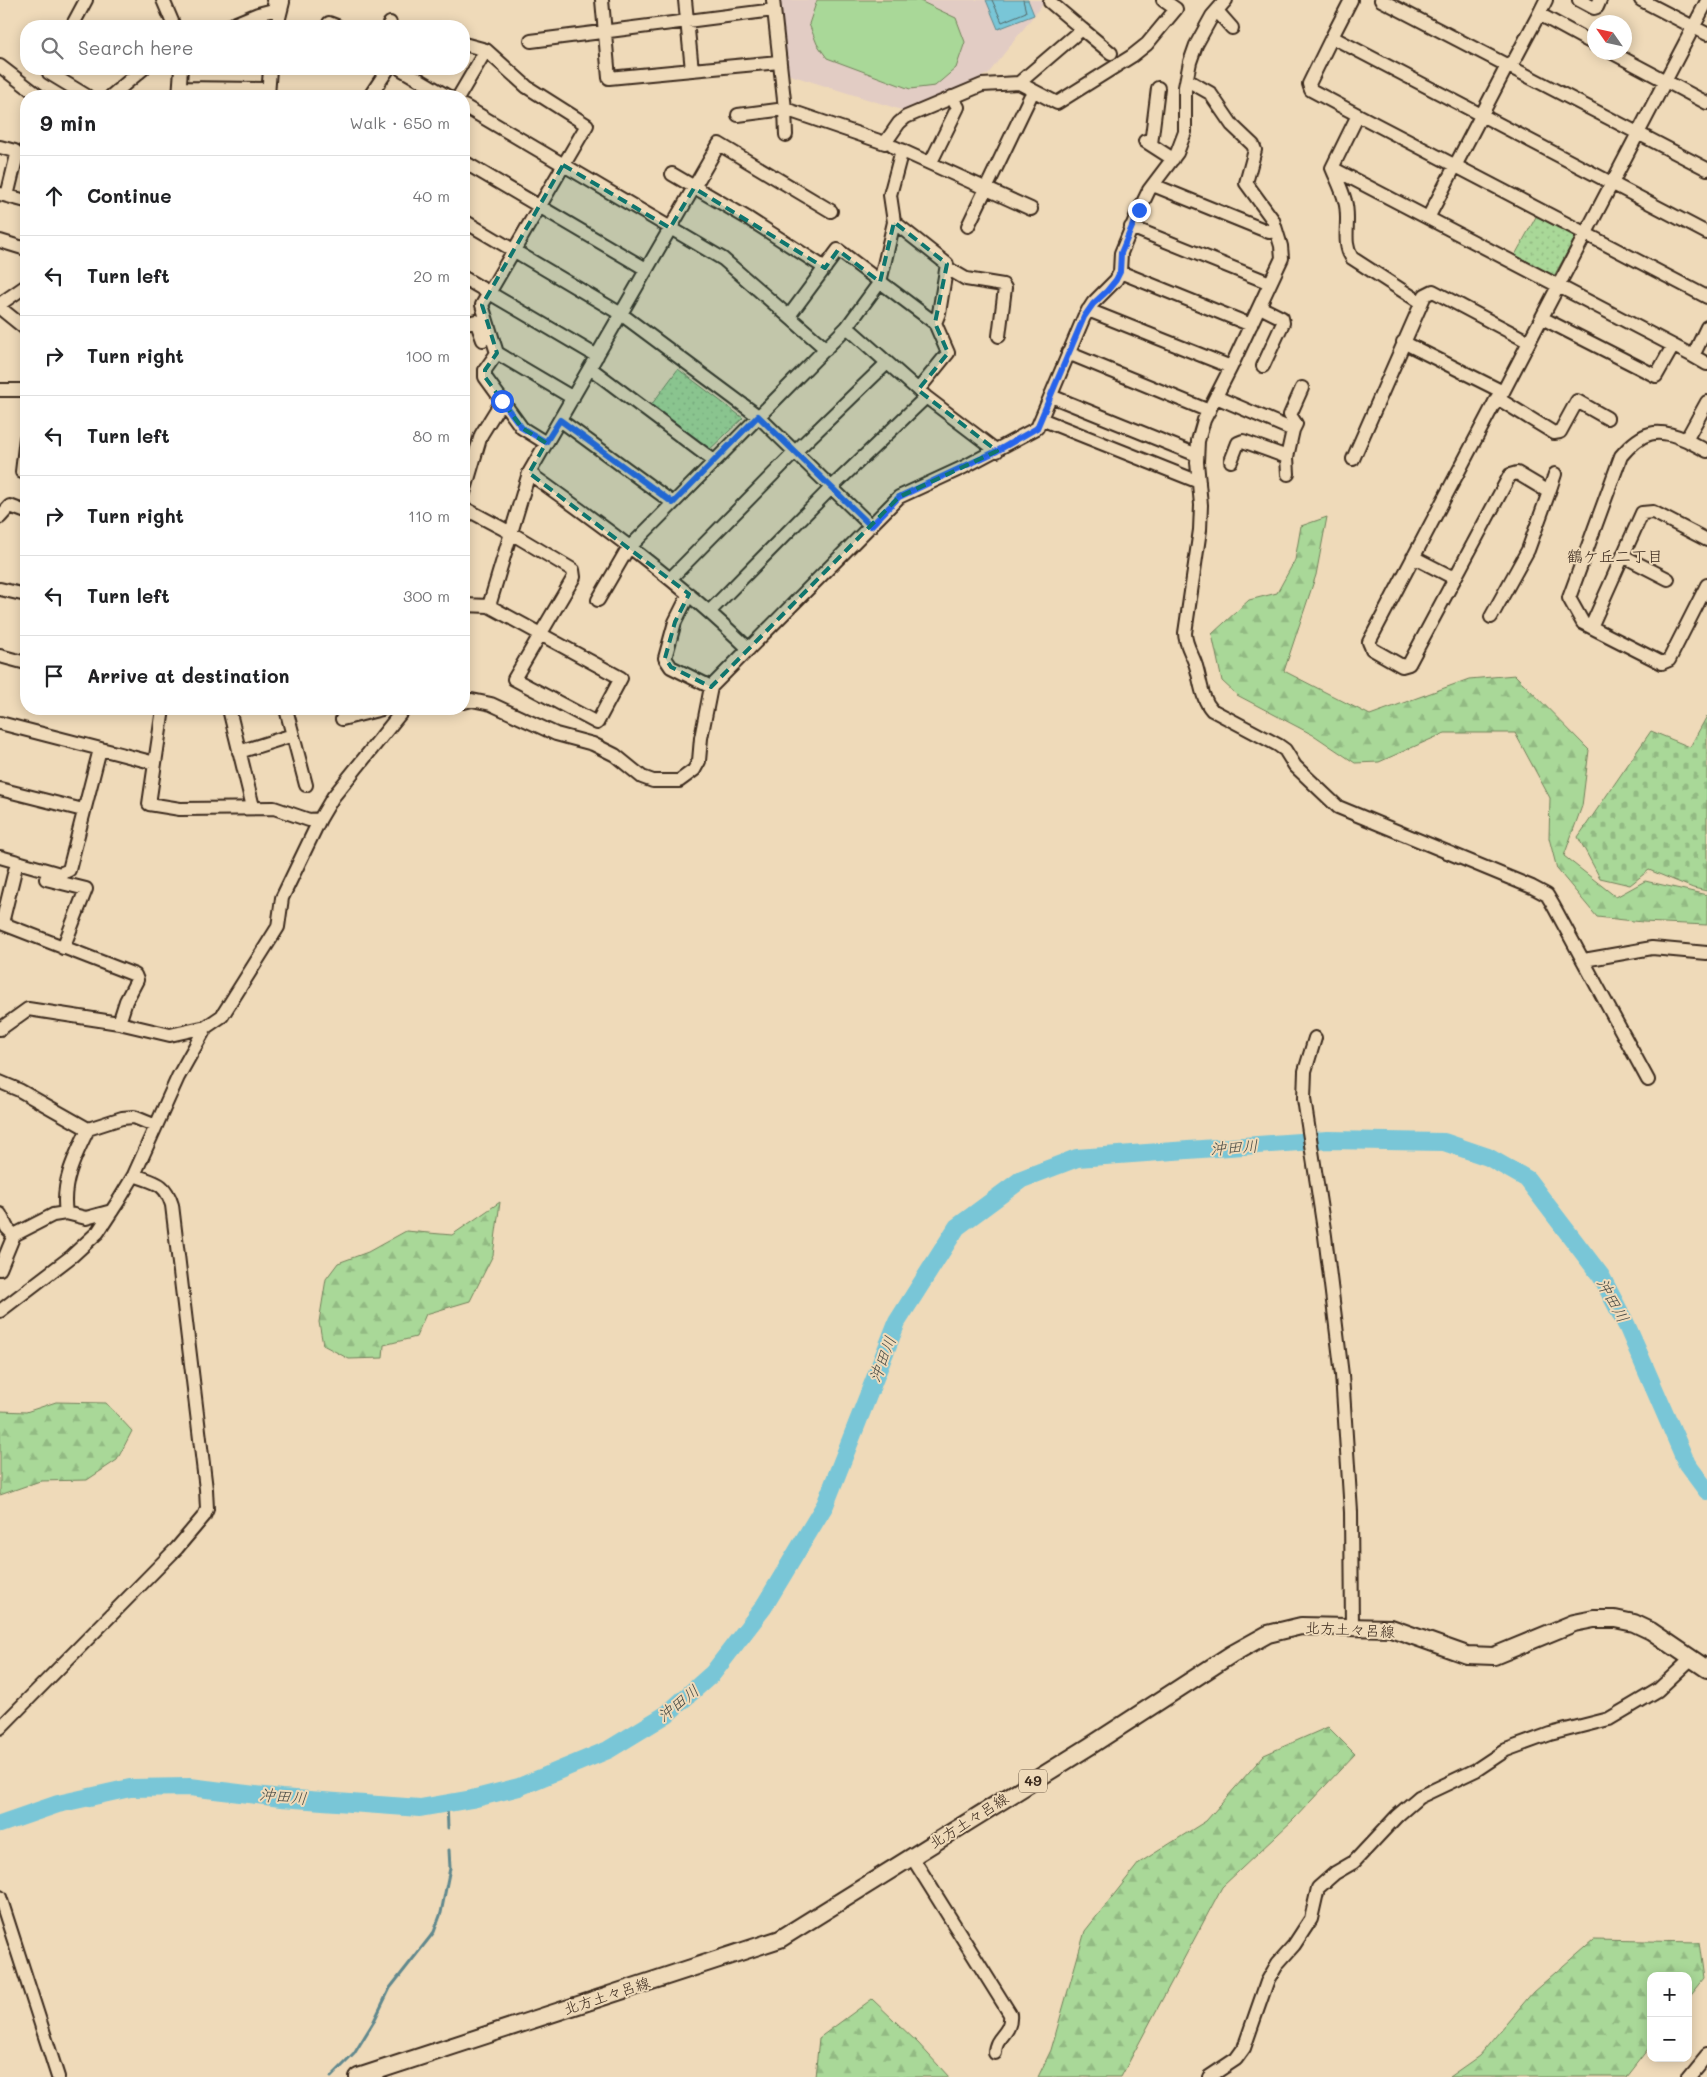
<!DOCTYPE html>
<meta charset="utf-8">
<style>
body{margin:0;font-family:Mali,"Klee One",sans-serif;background:#f2f2f2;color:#202124}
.controls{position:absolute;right:15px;bottom:15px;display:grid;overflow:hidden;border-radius:10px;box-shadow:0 2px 12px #0003}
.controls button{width:45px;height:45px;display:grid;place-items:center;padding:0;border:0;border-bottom:1px solid #e0e0e0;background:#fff;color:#202124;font:25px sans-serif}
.compass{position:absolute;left:1587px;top:15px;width:45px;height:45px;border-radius:50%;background:#fff;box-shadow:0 2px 12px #0003;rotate:304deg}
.stop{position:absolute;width:15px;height:15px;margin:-11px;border:4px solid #2563eb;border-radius:50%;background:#fff}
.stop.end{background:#2563eb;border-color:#fff;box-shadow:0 1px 5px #0008}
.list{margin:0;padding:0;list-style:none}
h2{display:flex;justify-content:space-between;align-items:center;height:65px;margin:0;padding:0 20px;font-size:21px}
h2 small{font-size:16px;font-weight:400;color:#757577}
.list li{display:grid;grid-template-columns:32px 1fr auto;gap:15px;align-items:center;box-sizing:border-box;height:80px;padding:0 20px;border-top:1px solid #e0e0e0}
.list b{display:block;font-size:19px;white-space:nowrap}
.list em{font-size:16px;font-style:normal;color:#757577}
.icon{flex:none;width:28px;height:28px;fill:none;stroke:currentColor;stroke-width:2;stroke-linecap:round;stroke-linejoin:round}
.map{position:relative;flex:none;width:1707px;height:2077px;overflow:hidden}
.search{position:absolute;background:#fff;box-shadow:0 2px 12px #0003;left:20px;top:20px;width:450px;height:55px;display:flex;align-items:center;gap:12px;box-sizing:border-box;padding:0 18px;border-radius:20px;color:#757577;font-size:19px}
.panel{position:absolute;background:#fff;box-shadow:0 2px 12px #0003;left:20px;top:90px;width:450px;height:625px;border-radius:20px}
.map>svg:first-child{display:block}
.built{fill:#e2ccc4}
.forest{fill:url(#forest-firs);stroke:#72815b}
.cemetery{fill:url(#cemetery-stones);stroke:#72815b}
.park{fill:url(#park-dots);stroke:#72815b}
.pitch{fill:#a9d898;stroke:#72815b}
.water{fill:#79c6d7;stroke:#60888d}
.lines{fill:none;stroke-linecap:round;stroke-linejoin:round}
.shore{stroke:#546868;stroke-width:1}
.stream{stroke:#60888d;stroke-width:3}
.river{stroke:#79c6d7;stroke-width:18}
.minor-casing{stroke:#3b2a1e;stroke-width:16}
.major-casing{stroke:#3b2a1e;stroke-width:20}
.minor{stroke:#efdab9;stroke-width:12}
.major{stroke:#efdab9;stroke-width:16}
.route{stroke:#2563eb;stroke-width:6}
.marked{fill:#0f766e;fill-opacity:0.2;stroke:#0f766e;stroke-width:4;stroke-dasharray:10 6;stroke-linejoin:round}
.labels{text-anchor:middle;stroke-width:4;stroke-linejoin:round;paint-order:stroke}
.shield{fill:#efdab9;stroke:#715f4c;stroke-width:1}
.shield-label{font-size:14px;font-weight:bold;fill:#3b2a1e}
.street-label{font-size:15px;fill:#3b2a1e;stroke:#efdab9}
.neighbourhood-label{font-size:16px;fill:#3b2a1e;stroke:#efdab9}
.water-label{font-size:16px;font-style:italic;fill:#474943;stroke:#efdab9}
</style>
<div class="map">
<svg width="1707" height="2077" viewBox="0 0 1707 2077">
<defs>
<pattern id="forest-firs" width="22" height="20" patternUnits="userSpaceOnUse" patternTransform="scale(1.25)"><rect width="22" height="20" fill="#a9d898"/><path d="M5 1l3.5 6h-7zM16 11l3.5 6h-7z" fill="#92ba83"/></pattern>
<pattern id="cemetery-stones" width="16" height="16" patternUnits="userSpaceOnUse" patternTransform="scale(1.25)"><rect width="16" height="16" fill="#a9d898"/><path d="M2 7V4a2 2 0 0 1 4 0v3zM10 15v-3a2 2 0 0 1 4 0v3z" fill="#92ba83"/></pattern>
<pattern id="park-dots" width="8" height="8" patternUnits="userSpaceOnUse" patternTransform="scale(1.25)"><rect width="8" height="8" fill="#a9d898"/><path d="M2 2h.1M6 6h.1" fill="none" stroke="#92ba83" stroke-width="1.8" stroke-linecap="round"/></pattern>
</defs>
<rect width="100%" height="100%" fill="#efdab9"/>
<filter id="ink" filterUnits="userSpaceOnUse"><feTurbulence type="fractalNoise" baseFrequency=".02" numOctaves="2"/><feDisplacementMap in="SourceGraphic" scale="10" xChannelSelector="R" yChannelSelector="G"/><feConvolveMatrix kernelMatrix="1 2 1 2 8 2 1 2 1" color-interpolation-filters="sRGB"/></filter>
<g filter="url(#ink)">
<path class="built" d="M780 0H1046L988 74 905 111 787 74Z"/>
<path class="forest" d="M1327 517 1316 575 1284 671 1370 715 1469 679 1515 675 1589 750 1582 806 1564 856 1616 897 1645 881 1707 895V925L1643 922 1597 917 1557 869 1549 838 1550 798 1515 733H1445L1379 762 1355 763 1315 736 1237 695 1222 681 1212 634 1249 600 1277 593 1295 560 1301 526Z
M500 1202 493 1255 470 1301 426 1314 416 1337 384 1345 383 1358 349 1359 323 1345 319 1322 326 1279 338 1263 368 1252 406 1231 452 1235Z
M56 1402 106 1403 132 1431 117 1460 87 1480 40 1481 0 1495V1411L26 1412Z
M1328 1727 1355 1754 1294 1819 1222 1887 1121 2077H1038L1051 2050 1085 1931 1139 1863 1206 1821 1264 1755Z
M1593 1940 1699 1942 1704 1979 1688 1999V1976H1651V2045L1626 2077H1449L1479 2056 1533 1992Z
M872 1999 918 2043 949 2077H815L819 2038Z"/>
<path class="cemetery" d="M1707 716V891L1693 888 1649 870 1630 885 1600 878 1578 837 1651 731 1690 747Z"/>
<path class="park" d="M1537 215 1576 236 1554 276 1515 255Z
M678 369 743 418 707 452 649 408Z"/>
<path class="pitch" d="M817 0H918L956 18 965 42 956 68 935 86 910 89 827 58 817 44 809 24Z"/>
<path class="water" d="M986 0H1028L1034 15 998 29Z"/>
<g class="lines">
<path class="shore" d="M992 0 1002 22 1026 12 1023 0"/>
<path class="stream" d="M447 1803 448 1828
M331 2077 354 2054 373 2023 390 1988 434 1932 441 1913 450 1868 449 1850"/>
<path class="river" d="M0 1824 58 1804 130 1788 190 1787 281 1798 420 1808 472 1799 519 1787 608 1750 667 1714 713 1673 763 1608 825 1505 897 1322 957 1227 1022 1179 1077 1158 1328 1140 1444 1142 1488 1157 1527 1179 1601 1276 1627 1326 1687 1464 1707 1491"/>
<g class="minor-casing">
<path id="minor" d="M163 0 174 26
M602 0 609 78 692 70 685 0
M773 0 785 109 885 143 899 123 906 117 982 85 1019 83 1057 103 1132 56 1147 44 1176 9 1163 0
M1381 0 1707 169
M1579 0 1594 8 1597 7 1600 0
M1641 0 1707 34
M1050 2 1082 29
M1217 11 1232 28
M1539 14 1546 0
M72 26 86 0
M229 26 258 14 281 8 273 0
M277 26 283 2
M328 26 329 23 337 26
M388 26 390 23
M1332 37 1351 0
M531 41 774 10
M464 44 486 50 527 87 587 125 482 305 497 353 485 370V377L522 428 546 443
M1611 52 1707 103
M0 66 39 96
M401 69 447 96
M692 70 779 62
M49 73 87 96
M1187 80 1210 93 1232 125 1253 145 1255 150 1246 183 1273 220 1281 246 1282 258 1231 367 1204 420 1198 441 1197 462 1201 505 1200 530 1185 633C1185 645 1193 655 1196 666 1201 682 1201 698 1212 710L1278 745 1285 750 1295 766 1338 807 1532 887 1547 895 1553 905 1648 1080
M1019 83 1082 29 1111 53
M180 88 268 89
M111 96 143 69
M179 96 181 69
M268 96 270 69
M370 96 388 69
M459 96 486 50
M464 106 723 259 826 349
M738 115 785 109 786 135
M1358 115 1707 297
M1145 141 1173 159
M1151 144 1158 88
M0 147 15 151 17 155 7 196
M894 147 1031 209
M464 162 646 269
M931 162 958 107 952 97
M1332 168C1336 178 1342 189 1345 201 1351 220 1341 242 1352 258L1420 302
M672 174 749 219 825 268
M1153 185 1269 232 1276 231
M0 194 26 201
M1428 218 1507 66 1515 59 1539 14 1594 44
M464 221 621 314 758 416 871 526
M894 222 947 264 939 313 935 323 948 353 918 390
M968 226 1033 91
M1131 227 1270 283
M1707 233 1332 37 1309 84 1311 90 1358 115 1332 168 1693 356 1707 327
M0 241 26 249
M947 268 966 279 1003 285 1005 288 999 336
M1120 272 1251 325
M464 278 597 356
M0 304 26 286
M1260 307 1282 318 1283 323 1263 366
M0 308 26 329
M1088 310 1231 367
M789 316 838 250 935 323
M1542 318 1656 376 1673 346
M464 324 476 321 483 340
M847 327 926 397 997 451
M1403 342 1503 392
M497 353 573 398
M1068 353 1209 411
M1693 356 1707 364
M590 368 714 461
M0 390H26
M1051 396 1197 455
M1216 397 1293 430 1287 457 1243 441 1238 443 1231 461
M1497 398 1554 433 1560 432 1577 401 1607 418
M1707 402 1686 440 1707 451
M1041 419 1199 482
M560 420 673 503
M1293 430 1296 424 1290 415 1302 388
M1686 440C1657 427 1642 431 1621 456L1569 598 1583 623 1662 663 1669 660 1707 585
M1287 457 1288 474
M1353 459 1425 295 1433 291 1529 342
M22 472 26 438
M529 473C606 528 681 583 749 649
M1549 492 1555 474
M464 493 481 435 502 401
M464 508 511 533 573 570 574 577 514 679 597 723 621 678 489 606 529 473 719 144 831 211
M0 517 10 506 26 512
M1623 556 1668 579
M1413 557 1454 578
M671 578 796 451 887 363
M0 589 26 595
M689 594 675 622 665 658 671 667 711 687
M598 600 627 550 847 327 880 282 894 222 890 195 902 150
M464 605 489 606
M710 611 832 487 926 397
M1491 617 1528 550 1549 492 1517 473 1510 475 1409 664 1402 666 1372 649 1369 642 1497 398 1503 392 1529 342 1707 1
M1591 627 1642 513 1653 512 1707 540
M0 656 26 663
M464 702 472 700 491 704 556 734 593 744 615 755 642 777 653 781H679L694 770 699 761 701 738 711 687 899 497 964 467 1037 428 1084 317 1093 303 1116 280 1120 272 1121 253 1136 217 1149 190 1177 153 1185 132V87L1190 62 1196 45 1212 16 1226 0
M163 709 149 804 180 809 274 808 309 820 320 819
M229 709 253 807
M286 709 306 785
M342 719 382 709
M0 723 155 763
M239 752 293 735
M0 789 83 810
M0 857 60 874 69 870 100 749
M46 879 86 889 63 948
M0 923 3 919 15 870
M1 923 135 975 137 980 126 1001 119 1023
M1584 960 1652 948 1707 953
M0 1029 28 1009 119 1023 170 1035 206 1027
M1315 1038 1305 1071 1304 1099 1325 1236 1342 1375 1351 1512 1352 1627
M0 1082 19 1090 88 1129 122 1118 134 1117 156 1126
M66 1213C61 1183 75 1156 88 1129
M0 1214 7 1228 14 1235 53 1215 66 1213 86 1218 112 1211
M0 1269 14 1235
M0 1311 72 1256 98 1232 119 1200 134 1175 178 1077 206 1027 222 1016 278 927 282 898 320 819 333 797 404 709
M0 1728 177 1548 204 1516 207 1509 206 1489 172 1205C165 1182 155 1183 134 1175
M912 1857 1010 2014C1012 2035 995 2035 995 2053
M0 1897 58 2077
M1209 2077 1236 2059 1244 2048 1267 1982 1278 1963 1294 1945 1311 1919 1318 1888 1335 1873 1354 1862 1397 1816 1419 1797 1476 1770 1506 1750 1550 1734 1609 1719 1658 1690 1692 1658
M1689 2077 1707 2055"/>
</g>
<g class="major-casing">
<path id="major" d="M358 2077 780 1939 1090 1746 1232 1654 1268 1634 1301 1626 1391 1628 1467 1655 1494 1656 1574 1623 1594 1619H1615L1634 1623 1651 1631 1707 1669"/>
</g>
<use href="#minor" class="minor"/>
<use href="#major" class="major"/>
</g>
</g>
<g class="lines" filter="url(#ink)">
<path class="route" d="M502 401 522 428 546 442 560 420 673 503 758 416 871 526 899 497 997 451 1037 428 1084 317 1093 304 1107 291 1116 280 1120 272 1121 253 1139 210"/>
</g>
<path class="marked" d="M563 165 670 228 694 188 825 268 838 250 880 282 894 222 947 264 935 323 948 353 918 390 997 451 899 497 711 687 671 667 665 658 675 622 689 594 529 473 546 443 522 428 485 377V370L497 353 482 305Z"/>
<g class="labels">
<rect class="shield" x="1019" y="1769.5" width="28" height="23" rx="4"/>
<g class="shield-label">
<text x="1033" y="1786">49</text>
</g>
<g class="street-label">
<text transform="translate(1350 1630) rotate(3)" y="5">北方土々呂線</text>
<text transform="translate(969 1821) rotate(-32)" y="5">北方土々呂線</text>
<text transform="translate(607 1996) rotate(-18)" y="5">北方土々呂線</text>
</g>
<g class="neighbourhood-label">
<text x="1615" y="562">鶴ケ丘二丁目</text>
</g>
<g class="water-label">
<text transform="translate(1234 1147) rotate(-4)" y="6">沖田川</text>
<text transform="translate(1613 1300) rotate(61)" y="6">沖田川</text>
<text transform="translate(882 1359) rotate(-69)" y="6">沖田川</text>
<text transform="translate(678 1703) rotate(-39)" y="6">沖田川</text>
<text transform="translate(283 1796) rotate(5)" y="6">沖田川</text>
</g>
</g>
</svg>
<div class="controls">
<button>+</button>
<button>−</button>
</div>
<svg class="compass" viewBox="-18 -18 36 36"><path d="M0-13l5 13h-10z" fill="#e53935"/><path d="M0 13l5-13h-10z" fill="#757577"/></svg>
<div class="stop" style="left:502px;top:401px"></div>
<div class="stop end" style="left:1139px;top:210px"></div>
<div class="search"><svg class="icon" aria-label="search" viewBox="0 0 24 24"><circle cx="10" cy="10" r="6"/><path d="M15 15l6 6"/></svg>Search here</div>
<section class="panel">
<h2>9 min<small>Walk · 650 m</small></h2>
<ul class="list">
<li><svg class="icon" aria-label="ahead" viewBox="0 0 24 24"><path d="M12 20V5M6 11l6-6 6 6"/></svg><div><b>Continue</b></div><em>40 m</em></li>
<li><svg class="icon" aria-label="left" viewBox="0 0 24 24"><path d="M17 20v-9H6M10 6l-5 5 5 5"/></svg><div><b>Turn left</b></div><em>20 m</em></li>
<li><svg class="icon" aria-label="right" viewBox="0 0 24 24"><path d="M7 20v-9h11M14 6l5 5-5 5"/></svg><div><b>Turn right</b></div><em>100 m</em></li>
<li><svg class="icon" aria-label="left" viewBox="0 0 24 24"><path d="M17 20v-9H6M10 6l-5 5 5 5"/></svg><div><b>Turn left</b></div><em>80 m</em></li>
<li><svg class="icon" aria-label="right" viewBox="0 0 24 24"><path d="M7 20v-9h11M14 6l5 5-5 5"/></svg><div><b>Turn right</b></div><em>110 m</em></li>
<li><svg class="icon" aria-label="left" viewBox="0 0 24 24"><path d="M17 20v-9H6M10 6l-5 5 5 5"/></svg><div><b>Turn left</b></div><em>300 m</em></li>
<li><svg class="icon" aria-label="arrive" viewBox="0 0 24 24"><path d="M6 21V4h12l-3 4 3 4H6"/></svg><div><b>Arrive at destination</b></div></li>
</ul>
</section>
</div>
